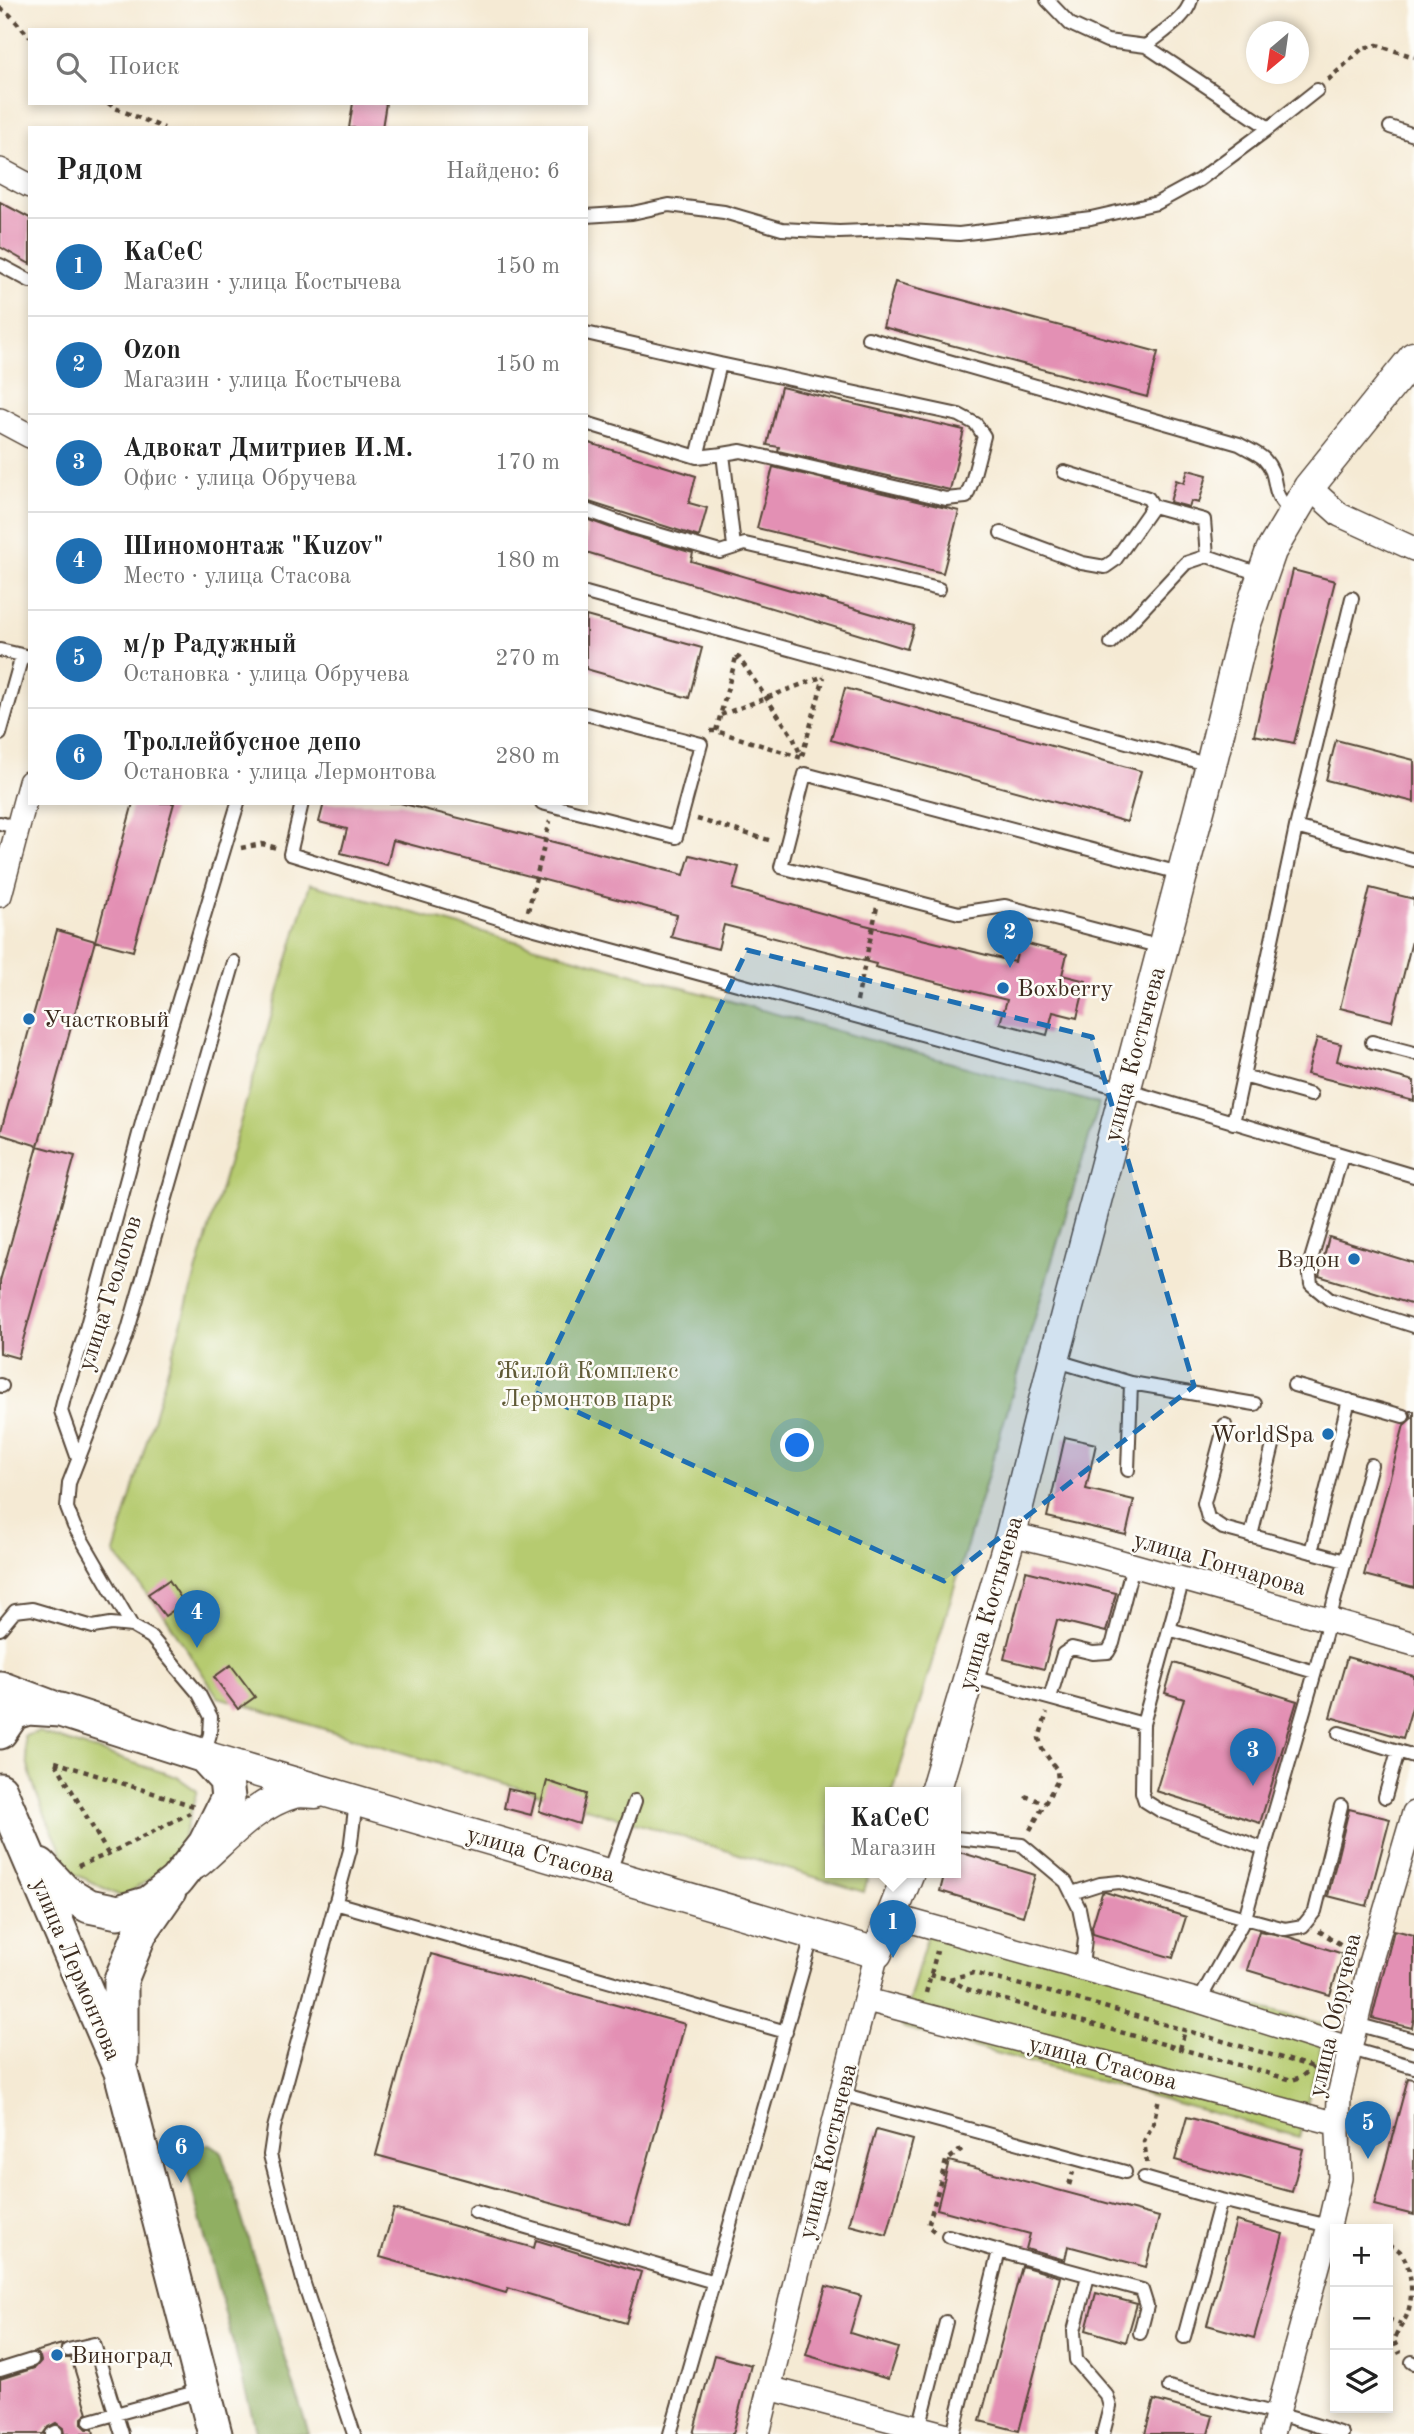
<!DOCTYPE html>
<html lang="ru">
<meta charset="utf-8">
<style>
body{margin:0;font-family:"Old Standard TT",serif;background:#f2f2f2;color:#222}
.controls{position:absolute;right:21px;bottom:21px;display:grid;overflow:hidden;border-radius:0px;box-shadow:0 4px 10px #0003}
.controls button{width:63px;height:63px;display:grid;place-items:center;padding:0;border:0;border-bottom:2px solid #e0e0e0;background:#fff;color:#222;font:35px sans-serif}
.compass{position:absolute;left:1246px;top:21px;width:63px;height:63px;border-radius:50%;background:#fff;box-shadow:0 4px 10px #0003;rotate:209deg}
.you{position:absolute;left:798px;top:1446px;width:24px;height:24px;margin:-18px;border:5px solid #fff;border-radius:50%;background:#1a73e8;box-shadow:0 0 0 10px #1a73e833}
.badge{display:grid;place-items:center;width:46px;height:46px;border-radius:50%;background:#1f6fb2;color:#fff;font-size:23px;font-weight:700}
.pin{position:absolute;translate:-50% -58px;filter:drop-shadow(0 2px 4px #0008)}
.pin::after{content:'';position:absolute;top:37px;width:24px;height:21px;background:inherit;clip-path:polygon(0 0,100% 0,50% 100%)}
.popup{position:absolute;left:825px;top:1787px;width:136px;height:91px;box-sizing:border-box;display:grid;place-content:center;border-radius:0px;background:#fff;filter:drop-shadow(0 2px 5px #0005);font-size:23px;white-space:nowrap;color:#767676}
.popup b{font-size:26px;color:#222}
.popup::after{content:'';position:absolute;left:50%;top:100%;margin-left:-14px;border:14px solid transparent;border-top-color:#fff}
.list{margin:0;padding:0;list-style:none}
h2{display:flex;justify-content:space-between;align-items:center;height:91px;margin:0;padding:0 28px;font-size:30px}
h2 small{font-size:23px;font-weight:400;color:#767676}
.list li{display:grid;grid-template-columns:46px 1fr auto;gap:21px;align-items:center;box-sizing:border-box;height:98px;padding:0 28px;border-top:2px solid #e0e0e0}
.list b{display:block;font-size:26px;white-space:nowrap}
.list p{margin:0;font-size:23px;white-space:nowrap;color:#767676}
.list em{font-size:23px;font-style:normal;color:#767676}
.icon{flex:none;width:38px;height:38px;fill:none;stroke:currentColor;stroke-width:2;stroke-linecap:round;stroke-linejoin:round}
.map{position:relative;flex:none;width:1414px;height:2434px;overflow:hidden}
.search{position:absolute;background:#fff;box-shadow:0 4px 10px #0003;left:28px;top:28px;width:560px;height:77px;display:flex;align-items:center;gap:18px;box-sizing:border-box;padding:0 24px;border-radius:0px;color:#767676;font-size:26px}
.panel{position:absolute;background:#fff;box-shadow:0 4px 10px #0003;left:28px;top:126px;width:560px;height:679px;border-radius:0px}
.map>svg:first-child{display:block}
.green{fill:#b6cb6f;stroke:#787a46;stroke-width:2}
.forest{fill:#90af62;stroke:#666c40;stroke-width:2}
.building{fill:#e390b4}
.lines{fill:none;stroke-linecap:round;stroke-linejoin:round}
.service-casing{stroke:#574739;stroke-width:16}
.minor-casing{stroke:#574739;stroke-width:26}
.tertiary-casing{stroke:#574739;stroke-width:33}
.secondary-casing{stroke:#574739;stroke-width:37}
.path{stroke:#574739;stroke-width:4.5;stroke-dasharray:5 5;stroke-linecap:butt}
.service{stroke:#fff;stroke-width:12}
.minor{stroke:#fff;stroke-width:23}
.tertiary{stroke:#fff;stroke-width:30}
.secondary{stroke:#fff;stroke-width:33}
.marked{fill:#1f6fb2;fill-opacity:0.2;stroke:#1f6fb2;stroke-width:5;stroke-dasharray:14 9;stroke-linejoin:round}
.poi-dot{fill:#1f6fb2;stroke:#fdfcf7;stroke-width:2.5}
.labels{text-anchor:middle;stroke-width:5;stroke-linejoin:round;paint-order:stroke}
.poi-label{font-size:24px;fill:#3b2a1e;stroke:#fdfcf7;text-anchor:start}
.street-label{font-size:24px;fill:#3b2a1e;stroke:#fdfcf7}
.park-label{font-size:24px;fill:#605a36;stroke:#fdfcf7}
</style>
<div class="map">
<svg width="1414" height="2434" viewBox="0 0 1414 2434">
<rect width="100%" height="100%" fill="#fdfcf7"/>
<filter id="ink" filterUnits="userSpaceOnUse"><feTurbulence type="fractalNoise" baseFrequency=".0143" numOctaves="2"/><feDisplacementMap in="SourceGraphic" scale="14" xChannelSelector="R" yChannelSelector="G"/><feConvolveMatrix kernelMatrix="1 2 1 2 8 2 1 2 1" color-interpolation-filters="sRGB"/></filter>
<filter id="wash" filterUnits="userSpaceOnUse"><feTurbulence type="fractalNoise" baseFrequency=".00686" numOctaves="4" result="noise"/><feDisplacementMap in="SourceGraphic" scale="28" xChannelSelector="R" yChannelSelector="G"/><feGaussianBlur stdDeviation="1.57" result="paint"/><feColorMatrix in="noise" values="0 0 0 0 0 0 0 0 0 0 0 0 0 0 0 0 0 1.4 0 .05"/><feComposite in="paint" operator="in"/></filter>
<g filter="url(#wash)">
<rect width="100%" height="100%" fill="#f5ead4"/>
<path class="green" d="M310 884 1099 1104 893 1792H830V1872H869L864 1892 218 1697 165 1616 114 1553Z
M39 1732 177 1777 197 1791 176 1862 122 1897 71 1872C52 1828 26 1784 24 1736Z
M931 1921 1326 2025 1299 2137 902 2027Z"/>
<path class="forest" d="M209 2144 221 2152 309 2434H257L187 2170 192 2148Z"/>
<g id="blocks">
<path class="building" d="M353 103H386L382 128H349Z
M0 202 30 218V264L0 247Z
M895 282 1158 352 1147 397 883 327Z
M781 387 964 430 950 490 778 451 779 447 767 445Z
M586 442 696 476 689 503 707 508 699 537 586 501Z
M773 467 959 511 943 573 757 528Z
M1188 470 1207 475 1199 503 1191 501 1189 507 1170 502 1176 480 1184 483Z
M586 519 631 535 693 553 691 561 914 626 907 649 586 552Z
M1293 570 1335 581 1294 743 1254 735Z
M586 616 702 648 689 698 586 669Z
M845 688 1141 771 1127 822 831 740Z
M1336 740 1414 760V802L1326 780Z
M133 803H174L133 951 95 941Z
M324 803H400L684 875 690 855 739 867 733 889 865 925 1015 962 1020 942 1067 954 1062 975 1086 981 1077 1018 1053 1012 1047 1035 1000 1023 1007 1000 875 967 876 964 724 925 718 949 671 937 677 915 393 840 387 865 341 853 347 829 319 822Z
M1370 888 1414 899V933L1392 1021 1340 1008Z
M57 930 95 941 38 1146 0 1134Z
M1317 1038 1341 1044 1337 1061 1414 1081V1101L1307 1074Z
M38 1146 75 1156 18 1358 0 1353V1281Z
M1329 1237 1414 1263V1305L1319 1276Z
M1410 1411H1414V1588L1364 1575 1404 1425 1412 1418Z
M1065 1437 1096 1444 1086 1489 1134 1500 1126 1535 1047 1517Z
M1026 1571 1116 1593 1106 1632 1057 1620 1044 1669 1004 1659Z
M169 1580 184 1603 165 1616 148 1594Z
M1347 1657 1414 1676V1701L1403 1738 1330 1717Z
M1174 1663 1297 1701 1260 1823 1156 1791 1184 1699 1165 1693Z
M231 1665 255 1697 238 1709 214 1677Z
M547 1781 586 1794 579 1824 539 1811Z
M508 1789 536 1795 531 1815 504 1808Z
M1349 1809 1390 1819 1367 1906 1328 1896Z
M956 1851 1035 1875 1023 1916 940 1891 945 1872H956Z
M1105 1892 1186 1917 1173 1958 1093 1934 1092 1927 1102 1893Z
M1394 1930 1414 1935V2018L1412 2028 1372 2018Z
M1259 1931 1289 1937 1343 1954 1330 1995 1247 1970Z
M431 1954 685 2024 630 2225 376 2155Z
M1408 2078 1414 2079V2215L1374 2205Z
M1187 2117 1303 2149 1292 2192 1175 2160Z
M876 2130 913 2140 887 2235 849 2225Z
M949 2161 1159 2217 1146 2267 1068 2246 1065 2260 1026 2249 1030 2234 937 2209Z
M394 2209 534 2248 536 2240 641 2272 626 2323 508 2288 506 2293 380 2257Z
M1236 2221 1283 2234 1254 2338 1207 2325Z
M1022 2266 1060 2277 1019 2431 980 2421Z
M826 2286 861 2296 850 2333 898 2348 888 2379 806 2355Z
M1096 2293 1137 2304 1126 2342 1086 2330Z
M62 2344 60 2353 65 2358H71L88 2413 82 2418V2424L87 2429H93L94 2434H64L63 2428 56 2423 48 2427 43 2434H0V2379L35 2368 41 2361 40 2357 35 2352Z
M714 2355 751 2365 733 2434H693Z
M1154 2400 1213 2416 1208 2434H1145Z"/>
</g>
</g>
<g filter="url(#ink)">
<use href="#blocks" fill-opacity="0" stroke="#574739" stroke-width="2"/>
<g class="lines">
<g class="service-casing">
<path id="service" d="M1047 0 1070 24 1107 41 1146 46C1161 33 1186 19 1191 0
M1146 46 1269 128 1317 90
M1390 127 1414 135
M586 216 632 213 669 205 724 212 782 229 839 232 892 230 959 234 1091 218 1157 203 1199 180 1269 128
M0 265 30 281
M586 333 720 364
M868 338 1239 444C1247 449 1258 453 1264 459 1282 478 1266 492 1293 513
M586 423 697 457
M723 454 741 451 946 499 966 497 972 482 984 436 976 424 959 415 720 364 697 457 723 454 734 546
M1064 472 1148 498 1153 506 1204 520 1207 556
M586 510 633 527 720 552 745 544 939 589
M1001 533 1082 563 1105 567 1115 560 1153 506
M586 593 1210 765
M1111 643 1186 563 1207 556 1262 575
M0 650 30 657
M0 734 22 656
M302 803 290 854 524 926 1109 1085 1414 1176
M542 803 676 837 701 744 586 714
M0 823 18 828
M1296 827 1414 860
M1162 944 1146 943 1005 906 959 913 781 867 805 774 1168 870 1183 872
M1372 1042 1414 1053
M1243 1076 1311 1095
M1233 1123 1296 827 1352 598
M1342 1156 1309 1266 1311 1284 1329 1299 1414 1326
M1054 1360 1131 1383 1128 1470
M1131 1383 1255 1404
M0 1385 2 1386
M1294 1385 1403 1416
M1225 1425 1204 1503 1208 1518 1223 1528 1345 1561
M78 1459 61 1411 64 1398 84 1336 143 1119 238 803
M1251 1536 1275 1437
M1311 1552 1349 1400
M1183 1579 1143 1724 1142 1792 1145 1801 1161 1811 1264 1849 1315 1672 1371 1465
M132 1626 74 1526 67 1508 69 1483 126 1337 234 962
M0 1629 15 1611 32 1609 93 1627 111 1624 132 1626 151 1637 199 1694 211 1717 210 1734 204 1755
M1169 1629 1315 1672
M968 1676 1143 1724
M1050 1698 1063 1654 1072 1648 1093 1653 1108 1652 1113 1643 1133 1565
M1339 1733 1414 1756
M1385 1797 1398 1751
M956 1838 1022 1845 1066 1882 1079 1908 1085 1938 1082 1968
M1264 1849 1245 1918 1285 1929 1303 1926 1315 1911 1341 1806
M609 1874 635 1801
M1072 1893 1100 1884 1120 1882 1245 1918 1199 2001
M335 1903 786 2032
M1356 2024 1414 2040
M1351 2049 1414 2067
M841 2094 1125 2172
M1144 2178 1221 2200 1329 2226
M475 2212 714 2282
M948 2236 999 2251
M1088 2276 1074 2331 1076 2360 1107 2396 1110 2407 1103 2434
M1184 2337 1221 2200
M68 2350 94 2344 122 2434
M1412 2362 1414 2363
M0 2370 32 2360
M1169 2387C1227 2402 1286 2414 1342 2434
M90 2421 203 2390
M919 2428 946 2322
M52 2434 56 2432
M354 2434 304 2284 270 2155 274 2128 350 1850 356 1801
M670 2434 813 1934
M953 2434 999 2251 1142 2290 1147 2306 1140 2333"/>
</g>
<g class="minor-casing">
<path id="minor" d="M0 170 30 186
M0 420 30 436
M1309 487 1340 515 1414 549
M0 895 30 782
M1011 1534 1093 1554 1414 1644
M893 1916 1199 2001 1351 2049
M867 2000 1338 2124
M769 2388 944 2434
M758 2434 841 2094 877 1953
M1272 2434 1329 2226 1340 2178 1338 2133 1339 2096 1344 2075 1370 1963 1414 1813"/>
</g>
<g class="tertiary-casing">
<path id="tertiary" d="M204 1756 877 1953 909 1872
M935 1792 1011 1534 1054 1360 1211 765 1245 626 1271 551 1309 487 1414 357
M197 1863C226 1838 256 1803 294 1793 301 1791 309 1793 316 1793"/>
</g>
<g class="secondary-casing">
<path id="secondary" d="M0 1688 51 1707
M0 1732 13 1713 28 1708 60 1710 204 1756 226 1780 228 1798 205 1844 176 1881 149 1903 118 1912 89 1906 64 1891 40 1865
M0 1790 121 2072 215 2434
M121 2059V1980L140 1933 169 1891"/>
</g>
<path class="path" d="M0 8 9 14 30 37
M1328 80 1363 48 1377 45 1414 57
M108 103 115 108 164 128
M737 655 793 737 801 756
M721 715 824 676
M710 731H716L802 758
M716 731 737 654
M802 756 824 677
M697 819 772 841
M241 848 262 844 277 848
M528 911 550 821
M857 1001 877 907
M55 1762 194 1806
M56 1763 108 1854
M1025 1796 1045 1803
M1030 1830 1058 1780 1057 1770 1042 1749 1039 1738 1047 1713
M78 1866 108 1854 190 1813
M1319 1931 1353 1952
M930 1975 949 1979 973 1973 1069 1997 1324 2070
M949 1979 967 1989 1002 1999 1292 2080 1301 2077 1313 2067
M926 1993 937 1951
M1180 2049 1185 2030
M1147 2163 1144 2141 1153 2124 1159 2098
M1069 2185 1073 2172
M934 2231 928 2226 946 2161 962 2149 963 2145
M1388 2245C1393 2247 1399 2249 1401 2253 1413 2269 1414 2300 1406 2317 1402 2325 1397 2332 1394 2341L1400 2354
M1388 2319 1401 2324"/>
<use href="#service" class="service"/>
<use href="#minor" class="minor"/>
<use href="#tertiary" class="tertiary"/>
<use href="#secondary" class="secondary"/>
</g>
</g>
<path class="marked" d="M747 950 1092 1037 1194 1386 944 1581 534 1392Z"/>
<g class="poi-dot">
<circle cx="1003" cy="988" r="7"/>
<circle cx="29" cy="1019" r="7"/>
<circle cx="1354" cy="1259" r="7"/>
<circle cx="1328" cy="1434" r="7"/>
<circle cx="57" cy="2355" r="7"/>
</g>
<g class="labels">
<g class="poi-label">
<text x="1017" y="996">Boxberry</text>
<text x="43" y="1027">Участковый</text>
<text x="1340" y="1267" text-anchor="end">Вэдон</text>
<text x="1314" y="1442" text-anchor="end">WorldSpa</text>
<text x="71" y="2363">Виноград</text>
</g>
<g class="street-label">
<text transform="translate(1134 1054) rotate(-75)" y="8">улица Костычева</text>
<text transform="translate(109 1293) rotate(-72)" y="8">улица Геологов</text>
<text transform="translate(1220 1563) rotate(16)" y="8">улица Гончарова</text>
<text transform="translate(990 1603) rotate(-74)" y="8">улица Костычева</text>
<text transform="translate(541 1854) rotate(16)" y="8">улица Стасова</text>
<text transform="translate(77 1969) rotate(67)" y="8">улица Лермонтова</text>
<text transform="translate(1334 2015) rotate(-77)" y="8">улица Обручева</text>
<text transform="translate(1103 2062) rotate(15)" y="8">улица Стасова</text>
<text transform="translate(827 2151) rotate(-76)" y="8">улица Костычева</text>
</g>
<g class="park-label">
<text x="587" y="1378">Жилой Комплекс<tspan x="587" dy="28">Лермонтов парк</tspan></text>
</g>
</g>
</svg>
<div class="controls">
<button>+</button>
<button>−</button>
<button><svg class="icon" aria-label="layers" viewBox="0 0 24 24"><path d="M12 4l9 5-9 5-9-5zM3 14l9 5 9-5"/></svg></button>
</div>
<svg class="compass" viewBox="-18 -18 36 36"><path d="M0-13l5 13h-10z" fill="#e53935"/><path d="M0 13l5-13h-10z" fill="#767676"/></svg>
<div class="you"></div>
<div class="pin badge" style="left:893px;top:1958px">1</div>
<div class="popup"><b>KaCeC</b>Магазин</div>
<div class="pin badge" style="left:1010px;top:968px">2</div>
<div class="pin badge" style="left:1253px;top:1786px">3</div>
<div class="pin badge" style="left:197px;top:1648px">4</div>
<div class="pin badge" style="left:1368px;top:2159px">5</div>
<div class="pin badge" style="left:181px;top:2183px">6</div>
<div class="search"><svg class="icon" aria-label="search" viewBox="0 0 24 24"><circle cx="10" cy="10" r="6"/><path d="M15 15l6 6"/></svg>Поиск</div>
<section class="panel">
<h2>Рядом<small>Найдено: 6</small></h2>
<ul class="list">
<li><span class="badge">1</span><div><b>KaCeC</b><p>Магазин · улица Костычева</p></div><em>150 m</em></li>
<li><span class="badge">2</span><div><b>Ozon</b><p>Магазин · улица Костычева</p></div><em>150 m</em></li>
<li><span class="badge">3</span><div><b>Адвокат Дмитриев И.М.</b><p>Офис · улица Обручева</p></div><em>170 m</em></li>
<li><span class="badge">4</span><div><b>Шиномонтаж &quot;Kuzov&quot;</b><p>Место · улица Стасова</p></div><em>180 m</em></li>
<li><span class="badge">5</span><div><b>м/р Радужный</b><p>Остановка · улица Обручева</p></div><em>270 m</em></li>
<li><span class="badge">6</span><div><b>Троллейбусное депо</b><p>Остановка · улица Лермонтова</p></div><em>280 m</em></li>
</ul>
</section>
</div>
